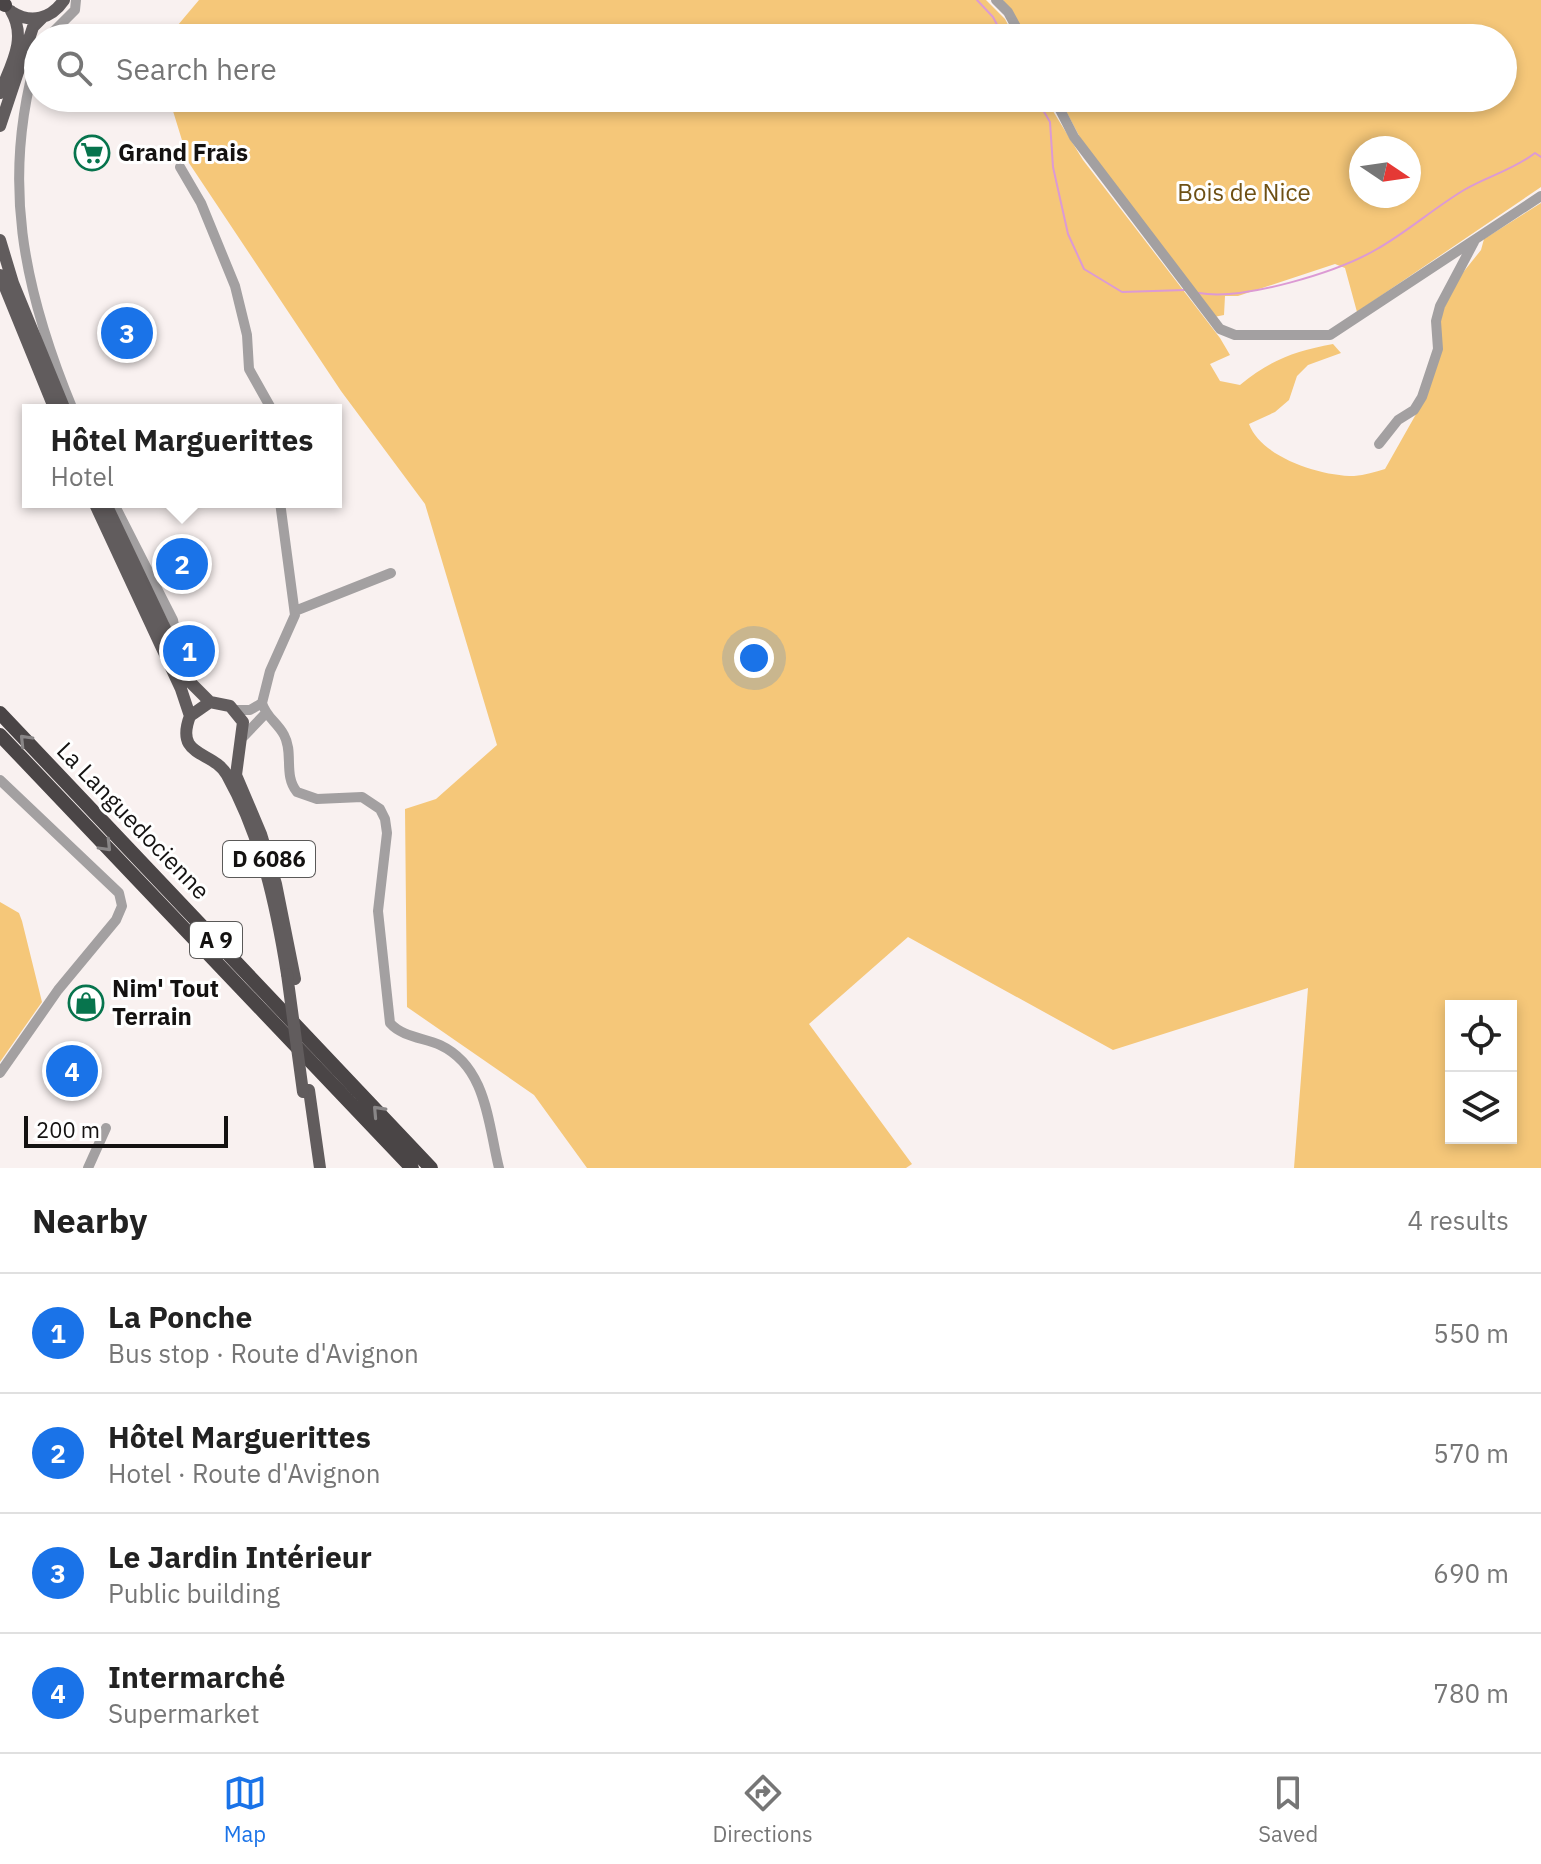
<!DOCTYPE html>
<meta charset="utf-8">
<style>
body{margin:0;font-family:"IBM Plex Sans",sans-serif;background:#f6f6f6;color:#222}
.controls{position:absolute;right:24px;bottom:24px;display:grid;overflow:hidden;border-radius:0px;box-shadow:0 4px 12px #0003}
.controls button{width:72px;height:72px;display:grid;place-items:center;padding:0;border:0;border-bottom:2px solid #e0e0e0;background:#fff;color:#222;font:40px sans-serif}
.compass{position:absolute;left:1349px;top:136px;width:72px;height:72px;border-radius:50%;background:#fff;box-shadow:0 4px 12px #0003;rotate:103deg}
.scale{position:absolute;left:24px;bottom:20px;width:204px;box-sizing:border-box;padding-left:8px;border:4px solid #141211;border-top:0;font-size:22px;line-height:28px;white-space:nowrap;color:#141211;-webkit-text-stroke:6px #fff;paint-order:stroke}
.you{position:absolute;left:754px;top:658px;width:28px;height:28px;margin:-20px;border:6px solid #fff;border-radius:50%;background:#1a73e8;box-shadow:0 0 0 12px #1a73e833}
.badge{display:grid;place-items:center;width:52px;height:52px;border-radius:50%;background:#1a73e8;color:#fff;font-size:26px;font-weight:700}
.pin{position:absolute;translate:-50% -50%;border:4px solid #fff;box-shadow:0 2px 8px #0006}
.popup{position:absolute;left:22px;top:404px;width:320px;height:104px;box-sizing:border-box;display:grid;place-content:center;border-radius:0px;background:#fff;filter:drop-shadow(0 2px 6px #0005);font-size:26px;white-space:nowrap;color:#767676}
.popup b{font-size:30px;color:#222}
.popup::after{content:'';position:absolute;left:50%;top:100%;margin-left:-16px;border:16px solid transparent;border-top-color:#fff}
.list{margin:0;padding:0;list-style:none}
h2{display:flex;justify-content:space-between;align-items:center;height:104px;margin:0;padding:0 32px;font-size:34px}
h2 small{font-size:26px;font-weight:400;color:#767676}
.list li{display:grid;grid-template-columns:52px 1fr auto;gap:24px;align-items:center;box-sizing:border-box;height:120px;padding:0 32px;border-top:2px solid #e0e0e0}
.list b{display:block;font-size:30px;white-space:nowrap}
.list p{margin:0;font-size:26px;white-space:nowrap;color:#767676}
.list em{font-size:26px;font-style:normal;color:#767676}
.icon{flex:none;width:44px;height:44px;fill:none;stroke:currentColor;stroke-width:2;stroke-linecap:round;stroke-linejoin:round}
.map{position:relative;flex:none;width:1541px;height:1168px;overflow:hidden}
.search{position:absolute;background:#fff;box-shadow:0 4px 12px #0003;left:24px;right:24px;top:24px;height:88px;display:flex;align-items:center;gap:20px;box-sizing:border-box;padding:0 28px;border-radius:44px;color:#767676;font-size:30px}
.sheet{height:584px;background:#fff}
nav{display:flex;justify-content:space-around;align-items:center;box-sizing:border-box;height:112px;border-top:2px solid #e0e0e0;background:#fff;font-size:22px;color:#767676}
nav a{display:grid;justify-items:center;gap:4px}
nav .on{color:#1a73e8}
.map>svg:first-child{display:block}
.green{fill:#f5c779;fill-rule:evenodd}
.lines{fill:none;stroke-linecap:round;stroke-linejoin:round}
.stream{stroke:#dc9ad4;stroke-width:2}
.minor{stroke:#a3a0a1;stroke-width:10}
.major{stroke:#615c5d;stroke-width:12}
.highway{stroke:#4a4546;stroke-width:14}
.major-bridge{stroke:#615c5d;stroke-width:12}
.oneway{stroke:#898687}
.labels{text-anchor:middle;stroke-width:6;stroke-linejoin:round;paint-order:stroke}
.shield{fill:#fff;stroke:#5a5958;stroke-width:2}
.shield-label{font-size:22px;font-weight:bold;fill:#141211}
.poi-label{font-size:24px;font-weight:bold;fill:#141211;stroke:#fff;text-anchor:start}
.park-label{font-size:24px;fill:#6e5014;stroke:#fff}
.street-label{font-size:24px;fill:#141211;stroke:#fff}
</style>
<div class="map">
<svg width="1541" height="1168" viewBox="0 0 1541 1168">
<rect width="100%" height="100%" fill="#f9f1f0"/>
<path class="green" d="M199 0H986L1005 19 1015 38H167Z
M1003 0H1541V187L1357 312 1345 268 1335 264 1238 296H1225L1224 315 1214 317 1084 145 1059 98H1503V38H1027ZM1361 148H1409V196H1361Z
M169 98H1045L1083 160 1220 338 1230 355 1210 364 1220 381 1240 385C1270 360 1295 351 1333 344L1341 353 1308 365 1297 376 1289 400 1275 412 1249 424C1261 457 1320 476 1354 476 1365 475 1375 472 1385 469L1424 400 1443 310 1461 275 1481 250 1484 239 1541 203V1168H1294L1308 988 1113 1050 908 937 809 1024 912 1164 906 1168H587L534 1095 407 1007 405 809 436 799 497 745 425 504 341 391 189 163ZM1451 1006H1511V1138H1451Z
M0 902 19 913 22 921 42 1002 0 1062Z"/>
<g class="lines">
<path class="stream" d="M977 0 993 17 1004 38
M1036 98 1050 122 1053 167 1068 234 1084 269 1122 292 1185 290
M1199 293C1243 301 1338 272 1377 249 1407 232 1434 208 1464 190 1488 176 1513 170 1535 153L1541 157"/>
<path class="minor" d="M996 0 1008 12 1022 38
M47 38 75 10 76 0
M38 52C0 179 23 289 73 410
M1054 98 1074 137 1220 329 1235 335H1330L1541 196
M180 167 201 203 235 286 247 335 249 369 272 410
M1379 444 1398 420 1414 410 1422 397 1438 349 1436 321 1440 306 1474 242
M113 502 173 620 179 653
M295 611 391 573
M262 703C266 717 277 722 284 735 294 753 283 775 297 792L317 799 362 797 380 809 385 819 387 833 378 911 390 1023C402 1037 425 1038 440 1045 487 1067 488 1124 499 1168
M236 710H250L262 703 270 671 295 615 280 502
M244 736 265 714
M0 780 119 893 122 906 116 920 58 990 0 1073
M88 1168 106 1128"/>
<path class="major" d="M12 12C31 24 51 19 64 0
M0 93C10 66 28 39 11 11
M0 126 33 27 42 18
M0 240 13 283 65 410
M0 275 55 410
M94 502 181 689 190 716
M105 502 191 683 210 702
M287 974C276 905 261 836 227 775 213 750 174 758 190 716L210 702 230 706 243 722 236 775 261 834 276 884 295 979
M309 1090 320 1168"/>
<path class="highway" d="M0 2 5 5
M0 713 431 1168
M0 735 412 1168"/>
<path class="major-bridge" d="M287 974 303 1092"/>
</g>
<defs><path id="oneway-chevron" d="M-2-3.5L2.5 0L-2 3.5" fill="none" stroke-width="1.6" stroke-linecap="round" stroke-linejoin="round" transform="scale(2)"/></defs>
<g class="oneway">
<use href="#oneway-chevron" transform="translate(25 740) rotate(-134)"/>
<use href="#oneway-chevron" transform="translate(106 846) rotate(46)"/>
<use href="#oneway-chevron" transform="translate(378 1111) rotate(-133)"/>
</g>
<defs>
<g id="supermarket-ring" transform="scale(1.8)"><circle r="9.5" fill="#fff" stroke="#07744d" stroke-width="1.5"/><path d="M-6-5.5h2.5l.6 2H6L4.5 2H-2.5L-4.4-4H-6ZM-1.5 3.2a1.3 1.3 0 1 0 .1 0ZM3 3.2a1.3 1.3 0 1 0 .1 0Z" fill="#07744d"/></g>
<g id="shop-ring" transform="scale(1.8)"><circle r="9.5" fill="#fff" stroke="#07744d" stroke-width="1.5"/><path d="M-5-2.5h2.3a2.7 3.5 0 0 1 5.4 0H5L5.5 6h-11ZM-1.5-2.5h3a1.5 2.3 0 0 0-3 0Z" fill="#07744d"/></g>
</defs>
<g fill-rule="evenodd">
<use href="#supermarket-ring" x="92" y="153"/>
<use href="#shop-ring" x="86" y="1003"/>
</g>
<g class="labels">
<g class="shield">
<rect x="223" y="841" width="92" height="36" rx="6"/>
<rect x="190" y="922" width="52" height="36" rx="6"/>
</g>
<g class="shield-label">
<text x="269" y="867">D 6086</text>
<text x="216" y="948">A 9</text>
</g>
<g class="poi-label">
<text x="118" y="161">Grand Frais</text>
<text x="112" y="997">Nim' Tout<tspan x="112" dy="28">Terrain</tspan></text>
</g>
<g class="park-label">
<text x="1244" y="201">Bois de Nice</text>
</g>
<g class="street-label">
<text transform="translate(133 821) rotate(46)" y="8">La Languedocienne</text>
</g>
</g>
</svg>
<div class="controls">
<button><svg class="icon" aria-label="locate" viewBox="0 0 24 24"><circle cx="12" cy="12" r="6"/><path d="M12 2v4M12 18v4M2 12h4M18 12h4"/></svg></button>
<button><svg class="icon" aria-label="layers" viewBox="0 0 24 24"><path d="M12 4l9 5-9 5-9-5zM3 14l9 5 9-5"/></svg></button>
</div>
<svg class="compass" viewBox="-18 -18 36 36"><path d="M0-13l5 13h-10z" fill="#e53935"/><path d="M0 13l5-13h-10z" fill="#767676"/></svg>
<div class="scale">200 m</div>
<div class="you"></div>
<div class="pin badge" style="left:189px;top:651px">1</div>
<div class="pin badge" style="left:182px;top:564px">2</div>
<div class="popup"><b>Hôtel Marguerittes</b>Hotel</div>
<div class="pin badge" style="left:127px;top:333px">3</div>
<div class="pin badge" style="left:72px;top:1071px">4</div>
<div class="search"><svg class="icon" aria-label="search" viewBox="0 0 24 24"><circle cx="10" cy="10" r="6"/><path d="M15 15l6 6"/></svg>Search here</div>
</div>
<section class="sheet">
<h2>Nearby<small>4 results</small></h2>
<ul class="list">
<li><span class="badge">1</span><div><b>La Ponche</b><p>Bus stop · Route d'Avignon</p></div><em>550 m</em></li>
<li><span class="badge">2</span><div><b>Hôtel Marguerittes</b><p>Hotel · Route d'Avignon</p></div><em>570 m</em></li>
<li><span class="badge">3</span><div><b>Le Jardin Intérieur</b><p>Public building</p></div><em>690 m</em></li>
<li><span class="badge">4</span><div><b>Intermarché</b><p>Supermarket</p></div><em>780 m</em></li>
</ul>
</section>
<nav>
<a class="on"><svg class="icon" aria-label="map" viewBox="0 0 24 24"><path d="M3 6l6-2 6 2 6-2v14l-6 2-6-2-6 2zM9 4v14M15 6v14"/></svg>Map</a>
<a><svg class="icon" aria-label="directions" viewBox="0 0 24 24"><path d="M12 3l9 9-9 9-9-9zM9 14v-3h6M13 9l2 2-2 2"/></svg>Directions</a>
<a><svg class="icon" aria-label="saved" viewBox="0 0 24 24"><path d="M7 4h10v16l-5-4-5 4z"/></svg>Saved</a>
</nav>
